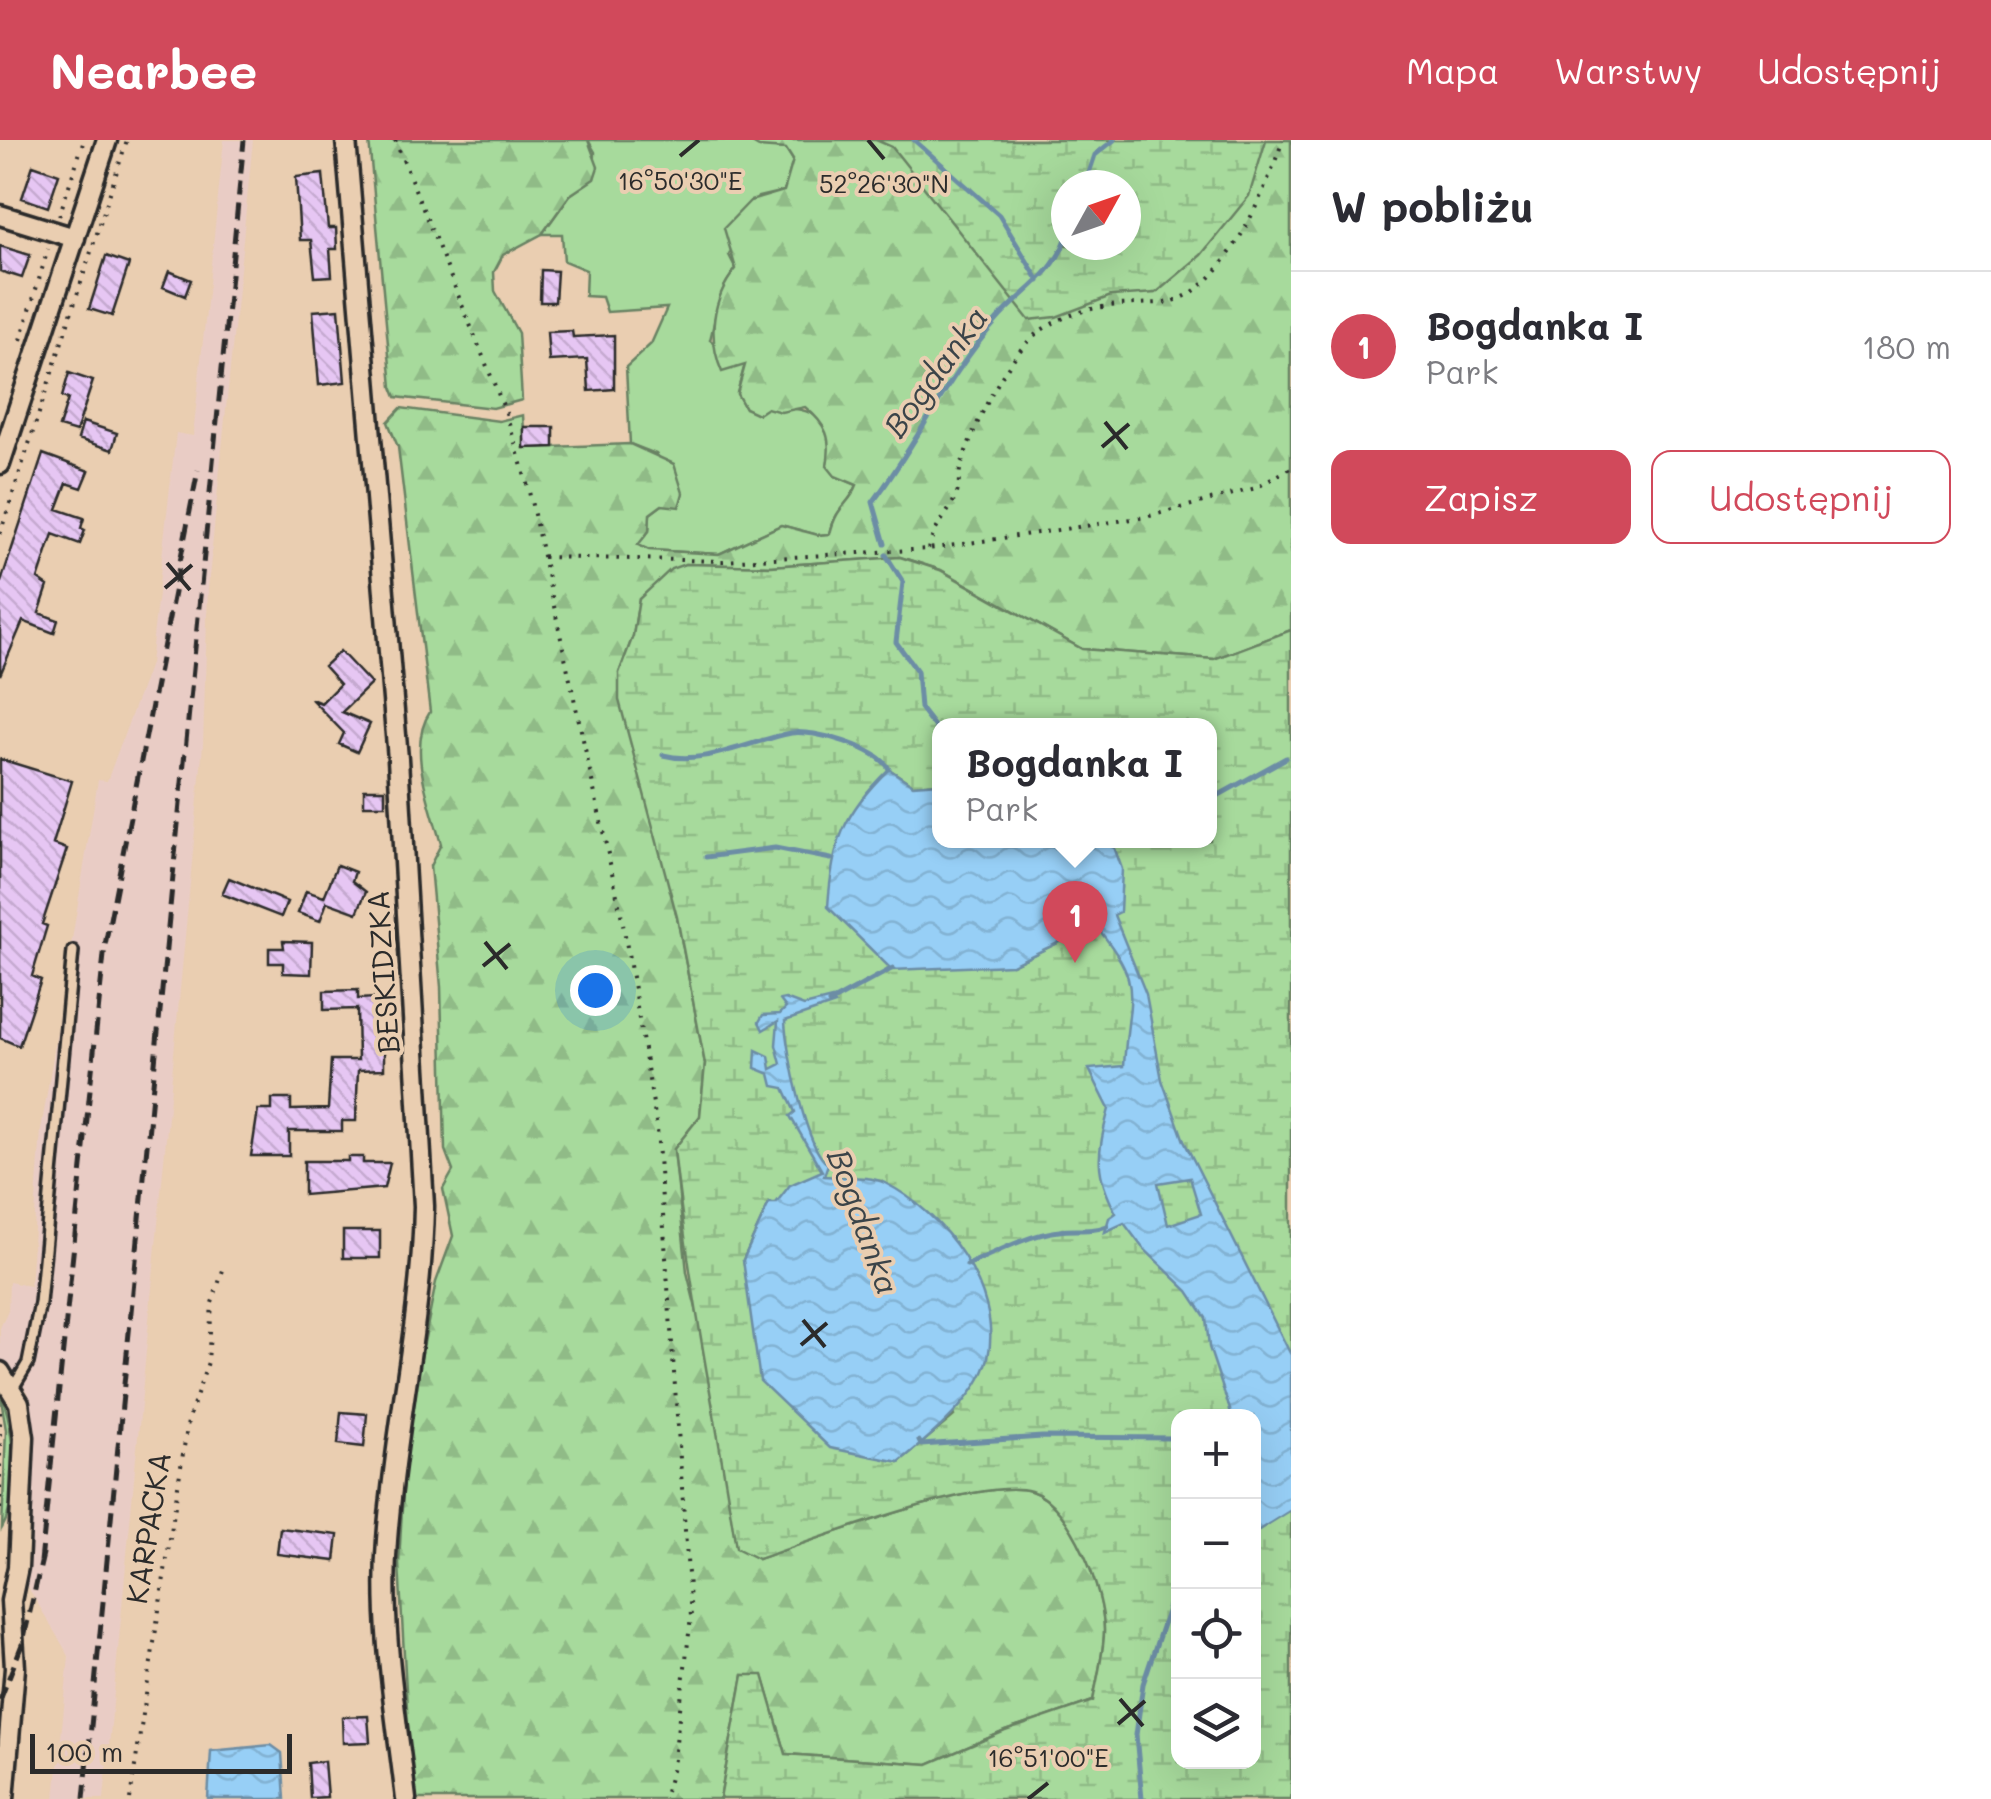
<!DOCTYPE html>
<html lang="pl">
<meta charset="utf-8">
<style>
body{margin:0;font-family:Mali,sans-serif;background:#f7f7f7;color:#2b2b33}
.controls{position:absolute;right:30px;bottom:30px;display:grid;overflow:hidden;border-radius:20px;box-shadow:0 10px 40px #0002}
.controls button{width:90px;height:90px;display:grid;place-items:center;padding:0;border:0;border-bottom:2px solid #e1e1e2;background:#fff;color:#2b2b33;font:50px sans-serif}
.compass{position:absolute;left:1051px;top:30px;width:90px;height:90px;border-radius:50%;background:#fff;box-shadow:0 10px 40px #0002;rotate:50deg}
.scale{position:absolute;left:30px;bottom:25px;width:262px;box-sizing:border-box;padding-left:10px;border:5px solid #2b2b2b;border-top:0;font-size:28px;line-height:35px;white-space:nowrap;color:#2b2b2b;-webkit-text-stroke:8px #eaceb1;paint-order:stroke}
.you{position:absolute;left:595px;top:850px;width:35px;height:35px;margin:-25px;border:8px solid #fff;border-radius:50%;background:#1a73e8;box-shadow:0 0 0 15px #1a73e833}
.badge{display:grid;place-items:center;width:65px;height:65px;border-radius:50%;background:#d1495b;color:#fff;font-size:32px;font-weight:700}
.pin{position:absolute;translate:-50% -82px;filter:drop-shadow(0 2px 5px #0008)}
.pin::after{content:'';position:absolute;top:52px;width:35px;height:30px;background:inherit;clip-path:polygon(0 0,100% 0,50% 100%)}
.popup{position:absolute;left:932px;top:578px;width:285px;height:130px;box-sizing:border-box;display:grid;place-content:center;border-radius:20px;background:#fff;filter:drop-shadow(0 2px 8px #0005);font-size:32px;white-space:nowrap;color:#7c7c81}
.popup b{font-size:38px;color:#2b2b33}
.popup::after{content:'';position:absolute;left:50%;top:100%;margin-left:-20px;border:20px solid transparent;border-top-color:#fff}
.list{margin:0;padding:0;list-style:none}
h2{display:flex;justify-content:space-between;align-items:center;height:130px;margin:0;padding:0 40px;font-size:42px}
h2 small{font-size:32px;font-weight:400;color:#7c7c81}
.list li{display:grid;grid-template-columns:65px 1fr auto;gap:30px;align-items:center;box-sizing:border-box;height:150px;padding:0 40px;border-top:2px solid #e1e1e2}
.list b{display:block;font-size:38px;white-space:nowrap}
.list p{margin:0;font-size:32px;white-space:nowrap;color:#7c7c81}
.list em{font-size:32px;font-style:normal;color:#7c7c81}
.actions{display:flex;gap:20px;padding:30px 40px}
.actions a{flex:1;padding:22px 0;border:2px solid #d1495b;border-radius:20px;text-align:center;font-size:35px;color:#d1495b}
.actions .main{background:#d1495b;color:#fff}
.icon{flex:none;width:55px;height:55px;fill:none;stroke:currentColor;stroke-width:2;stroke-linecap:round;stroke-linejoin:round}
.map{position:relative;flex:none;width:1291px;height:1659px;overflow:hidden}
header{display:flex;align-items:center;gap:60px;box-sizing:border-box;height:140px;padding:0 50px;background:#d1495b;color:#fff}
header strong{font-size:48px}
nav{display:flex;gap:55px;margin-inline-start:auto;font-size:35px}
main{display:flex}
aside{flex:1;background:#fff}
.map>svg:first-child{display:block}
.built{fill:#e9ccc5}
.green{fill:#a7da9c;stroke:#698264;stroke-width:2.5}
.forest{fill:url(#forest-firs);stroke:#698264;stroke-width:2.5;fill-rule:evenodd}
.wetland{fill:url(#wetland-marsh);stroke:#698264;stroke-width:2.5;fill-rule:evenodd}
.water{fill:url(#water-waves);stroke:#6c8da5;stroke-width:2.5;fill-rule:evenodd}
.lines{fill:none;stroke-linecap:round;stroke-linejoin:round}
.stream{stroke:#6c8da5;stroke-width:5}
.building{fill:url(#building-back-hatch);stroke:#2b2b2b;stroke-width:2.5}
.service-casing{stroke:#2b2b2b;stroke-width:16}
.minor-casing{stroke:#2b2b2b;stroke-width:25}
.path{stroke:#2b2b2b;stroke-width:4;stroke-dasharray:2.5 8;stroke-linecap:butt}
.service{stroke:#eaceb1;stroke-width:9}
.minor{stroke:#eaceb1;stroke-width:18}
.rail{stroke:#2b2b2b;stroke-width:5;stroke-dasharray:15 8;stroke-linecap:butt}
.ticks{fill:none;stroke:#2b2b2b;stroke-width:4}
.labels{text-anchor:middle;stroke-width:8;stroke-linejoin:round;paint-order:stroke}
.street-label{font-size:30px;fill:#2b2b2b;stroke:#eaceb1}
.water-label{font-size:32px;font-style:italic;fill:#3b4449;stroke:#eaceb1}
.ticks-label{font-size:25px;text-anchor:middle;fill:#2b2b2b;stroke:#eaceb1;stroke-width:8;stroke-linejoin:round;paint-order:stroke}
</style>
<header>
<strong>Nearbee</strong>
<nav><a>Mapa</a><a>Warstwy</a><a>Udostępnij</a></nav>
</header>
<main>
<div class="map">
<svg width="1291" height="1659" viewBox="0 0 1291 1659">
<defs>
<pattern id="forest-firs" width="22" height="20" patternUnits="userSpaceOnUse" patternTransform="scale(2.5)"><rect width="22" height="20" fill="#a7da9c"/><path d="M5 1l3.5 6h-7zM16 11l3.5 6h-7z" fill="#90bb87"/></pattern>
<pattern id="wetland-marsh" width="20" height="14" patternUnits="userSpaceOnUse" patternTransform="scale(2.5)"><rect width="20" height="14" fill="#a7da9c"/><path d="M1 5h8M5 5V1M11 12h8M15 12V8" fill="none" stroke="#90bb87"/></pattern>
<pattern id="water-waves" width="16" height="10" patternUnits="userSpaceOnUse" patternTransform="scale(2.5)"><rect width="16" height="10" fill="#97cff6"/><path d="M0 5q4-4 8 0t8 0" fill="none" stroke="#82b2d3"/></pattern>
<pattern id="building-back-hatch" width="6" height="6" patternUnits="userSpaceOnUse" patternTransform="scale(2.5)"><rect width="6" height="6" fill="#e6c6f3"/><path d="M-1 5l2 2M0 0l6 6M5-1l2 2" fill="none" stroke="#c5aad0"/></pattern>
</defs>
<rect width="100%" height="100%" fill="#eaceb1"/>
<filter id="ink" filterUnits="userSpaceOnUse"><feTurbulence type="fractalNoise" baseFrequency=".01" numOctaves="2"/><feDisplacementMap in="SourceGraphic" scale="20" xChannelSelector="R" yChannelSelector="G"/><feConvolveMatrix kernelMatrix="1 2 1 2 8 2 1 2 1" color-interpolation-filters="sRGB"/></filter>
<g filter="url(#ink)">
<path class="built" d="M224 0H253L208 448 203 605 104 1659H55L69 1516 26 1444 33 1272 28 1252 0 1219V1188L8 1170 9 1142 30 1146 41 990 98 640 107 641 150 524 176 293 193 296Z"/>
<path class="green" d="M588 0H747L759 6 786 9 793 20 784 51 758 57 729 115 736 129C716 153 718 170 710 200L745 224 737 253 745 268C812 268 827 261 835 336L857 345C849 366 836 365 830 394L818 395 781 385 719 414 649 410 637 405 649 391 650 374 662 365 663 322 656 314 630 304 626 227 651 204 667 168 607 172 602 157 585 156 586 130 564 121 562 94H542L570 55 594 38 595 12Z
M0 1253C15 1282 19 1361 2 1388L6 1290Z"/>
<path class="forest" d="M369 0H588L598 27 594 39 570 55 542 94 503 115 494 132 495 151 518 193 522 260 493 268 396 257 392 247Z
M747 0H1291V490L1214 519 1082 509 941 430 900 417 771 426 685 424 639 459 633 496 619 533 677 777 705 924 700 976 674 1009 687 1132 758 1419C813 1401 980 1336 1031 1351 1072 1364 1106 1454 1104 1493 1103 1516 1097 1539 1093 1561L1005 1591 928 1624 786 1614 763 1536 743 1535 720 1659H412L399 1424 406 1294 436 1142 453 1096 443 1049 453 1031 445 1010 441 847 430 726 441 704C431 666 406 607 430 572L398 307 388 282 401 268 499 281 523 275 525 308 630 304 674 324 683 353 679 367 662 365 650 374 649 391 638 405 649 410 719 414 781 385 818 395 830 394C837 364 849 366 857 345L835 336 827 326C832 298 827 285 805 267L781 272 767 268 758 274 745 268 737 254 745 225 722 232C707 197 712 158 736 129L724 88 750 61 784 51 793 20 786 9 759 7ZM1066 45H1126V105H1066Z"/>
<path class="wetland" d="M876 0H1266L1249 56 1201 115 1156 153 1111 156 1056 177 1029 180 892 7ZM1066 45H1126V105H1066Z
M900 417 940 430 1082 509 1214 519 1291 490V1659H720L743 1535H763L786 1614 928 1624 1005 1591 1093 1561C1097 1539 1103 1516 1104 1494 1106 1455 1071 1363 1031 1351 980 1336 813 1401 758 1419L736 1408C716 1275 688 1143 674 1009L700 976 705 924 677 777 619 560V533L633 496 639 459 671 429 685 424 771 426ZM940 586H1210V700L1112 701 1095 785 1012 825 889 629 913 645 940 643ZM820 1036 881 1041 954 1276 899 1322 750 1155 743 1120 769 1063 776 1064 795 1043ZM1178 1276H1254V1622H1178Z"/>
<path class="water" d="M889 629 913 645 940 643V700L1112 701 1122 729 1120 772 1114 775 1146 854 1162 940 1184 1001 1291 1215V1370L1254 1393V1276H1232L1209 1207 1206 1178 1188 1151 1142 1107 1124 1083 1105 1092 1109 1078 1116 1073C1094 1032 1097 1014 1109 969L1089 929 1124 926C1128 853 1146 846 1095 785L1012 825 892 830 828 767C832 704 843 673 889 629ZM1190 1038 1201 1074 1168 1085 1158 1043Z
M785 859 804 866 832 859 835 864 785 881C786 910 807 1012 828 1024L824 1036C843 1038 869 1035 885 1043 943 1072 1003 1150 988 1218 979 1257 929 1298 899 1322L830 1308 760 1241 743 1120 769 1063H776L790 1045 822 1031 790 976 795 972 784 948 773 946 770 934 755 928 756 910 769 916 771 929 781 924 776 905 778 881 763 890 759 882 763 875 780 874 786 868 780 860Z
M271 1605 282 1613 285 1659H208L211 1611Z"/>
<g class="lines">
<path class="stream" d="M914 0 999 75 1039 141
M1085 45 1095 15 1114 0
M885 404 873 362C917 304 948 235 997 180 1023 151 1053 136 1066 99
M886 415 903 442 896 502 917 531 920 568 940 594
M663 615C704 626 751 601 791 593 813 589 879 608 889 629
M1210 660 1286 618
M1113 706 1124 700
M706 717 775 708 831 719
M829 863 893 828
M967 1125C997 1112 1027 1095 1059 1091 1078 1088 1089 1093 1107 1086
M919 1301 921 1305 1042 1297 1178 1298
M1142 1659 1136 1595 1143 1544 1178 1439"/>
</g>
<path class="building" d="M33 25 59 34 48 67 22 58Z
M323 34 328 88H336L337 109H330L332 136 315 137 311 100H300L296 37Z
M0 106 30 115 22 138 0 131Z
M106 116 129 124 112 176 89 169Z
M541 130 557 131 555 162H540Z
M169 131 191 140 185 156 163 147Z
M339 169 345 242 319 245 313 171Z
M572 191 573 197 614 195V249L589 251 587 219 549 221 547 192Z
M69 233 93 241 76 292 59 287 68 259 62 257Z
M83 282 117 293 112 310 78 299Z
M524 287H554V307L524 308Z
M43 314 89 331 82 348 67 343 57 369 84 378 81 388 85 390 80 404 53 394 38 439 48 446 39 473 58 480 54 493 23 481 0 535V445Z
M340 511 371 544 342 572 370 584 357 612 339 604 344 593 311 559 321 563 340 544 324 526Z
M0 619 72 641 53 704 67 709 42 784 47 786 32 836 41 840 19 906 0 898Z
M364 649H385V665H364Z
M337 725 355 732 352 741 366 752 357 773 327 762 320 781 298 773 306 751 324 757Z
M229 738 287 762 281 777 222 754Z
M283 801 312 802 311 834 283 833V823H269V808H284Z
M358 850V859L376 858V894L379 903H384V929L358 930 356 981H342V991H289V1016H251L258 970H272V959H291V970L328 969 331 920H358L357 869 324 870V851Z
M348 1017H363V1023H390L384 1048 304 1055V1021H348Z
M343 1091H380V1118H343Z
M341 1272 367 1274 364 1307 338 1304Z
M280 1388 338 1395 335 1421 277 1414Z
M368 1576 370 1602 343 1603 342 1577Z
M324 1621 327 1657 310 1658 308 1623Z"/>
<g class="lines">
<g class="service-casing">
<path id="service" d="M13 1248 28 1223 40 1163 73 811"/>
</g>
<g class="minor-casing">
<path id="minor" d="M346 0 398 619 424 1066C422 1178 395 1288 387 1400 380 1485 396 1574 406 1659
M0 75 75 98
M0 324 107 0
M0 1232 19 1263 24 1297 18 1427 11 1461 15 1528 4 1659"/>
</g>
<path class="path" d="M395 0 506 273 528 347 623 783 657 988 691 1477 673 1627 664 1659
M59 76 84 0
M21 200 48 109
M0 394 127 0
M928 409C935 385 948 375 956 356 960 347 958 335 961 326 973 287 1008 211 1043 189 1084 164 1115 165 1160 163 1223 161 1265 50 1283 0
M543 417 723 421 928 409 1146 377 1256 348 1291 328
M0 1272V1371
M130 1659 188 1281 208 1222 212 1163 224 1127"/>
<use href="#service" class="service"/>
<use href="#minor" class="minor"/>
<path class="rail" d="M41 1422 105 805 198 330
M0 1560 23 1502 44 1410
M84 1659 244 0"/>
</g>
</g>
<path class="ticks" d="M868 0 884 19M680 16 699 0M1105 282 1127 309M1102 307 1129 284M167 423 190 450M165 448 192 425M485 802 507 829M483 826 510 804M803 1180 825 1207M801 1205 827 1183M1120 1559 1143 1586M1118 1584 1145 1561M1028 1659 1048 1643"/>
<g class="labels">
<g class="street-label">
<text transform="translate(384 832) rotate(-94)" y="10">BESKIDZKA</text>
<text transform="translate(149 1388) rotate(-81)" y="10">KARPACKA</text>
</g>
<g class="water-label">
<text transform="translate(936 232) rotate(-54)" y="11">Bogdanka</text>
<text transform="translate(863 1082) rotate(70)" y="11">Bogdanka</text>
</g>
</g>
<g class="ticks-label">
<text x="680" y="50">16°50'30"E</text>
<text x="884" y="53">52°26'30"N</text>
<text x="1048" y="1627">16°51'00"E</text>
</g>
</svg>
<div class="controls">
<button>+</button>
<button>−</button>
<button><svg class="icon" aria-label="locate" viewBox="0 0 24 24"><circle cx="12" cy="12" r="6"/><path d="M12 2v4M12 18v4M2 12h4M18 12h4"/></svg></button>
<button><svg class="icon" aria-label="layers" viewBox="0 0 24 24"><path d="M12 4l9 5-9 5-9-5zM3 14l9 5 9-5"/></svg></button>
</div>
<svg class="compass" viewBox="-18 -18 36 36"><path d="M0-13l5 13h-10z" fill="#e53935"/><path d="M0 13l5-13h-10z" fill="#7c7c81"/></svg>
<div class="scale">100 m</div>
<div class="you"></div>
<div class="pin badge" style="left:1075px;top:823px">1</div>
<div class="popup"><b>Bogdanka I</b>Park</div>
</div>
<aside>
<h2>W pobliżu<small></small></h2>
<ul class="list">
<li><span class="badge">1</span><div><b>Bogdanka I</b><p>Park</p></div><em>180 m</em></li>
</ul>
<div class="actions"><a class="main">Zapisz</a><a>Udostępnij</a></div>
</aside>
</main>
